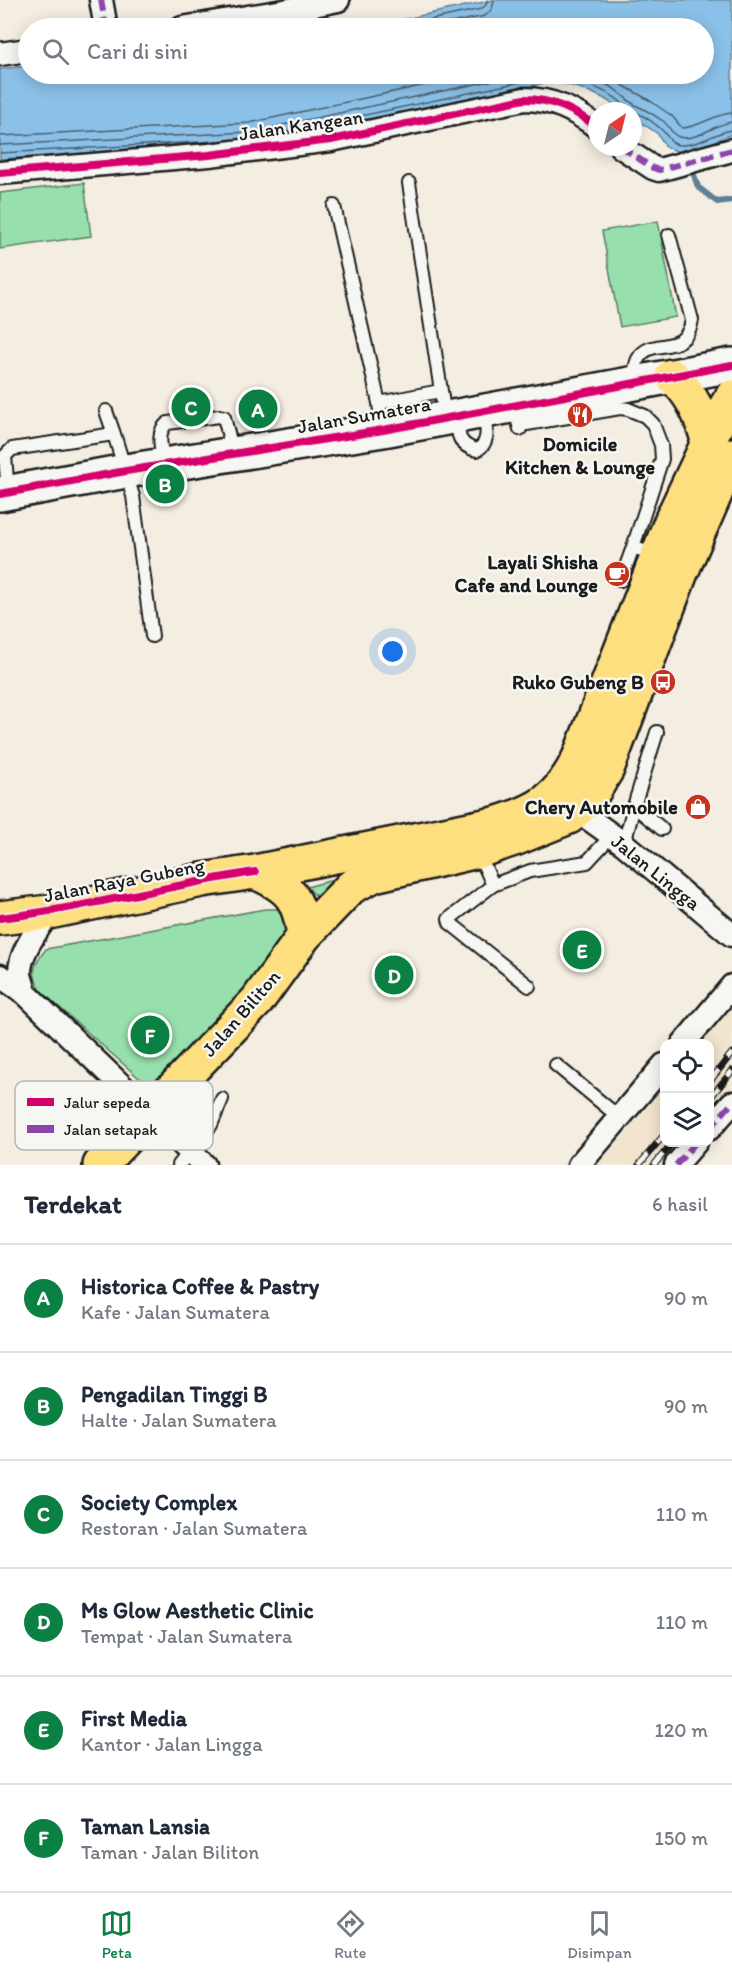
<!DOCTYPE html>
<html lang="id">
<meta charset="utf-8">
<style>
body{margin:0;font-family:Itim,sans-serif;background:#f2f2f3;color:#1f2937}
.controls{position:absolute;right:18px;bottom:18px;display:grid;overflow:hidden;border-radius:12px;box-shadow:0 3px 15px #0003}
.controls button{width:54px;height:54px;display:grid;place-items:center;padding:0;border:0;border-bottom:2px solid #e0e1e3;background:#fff;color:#1f2937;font:30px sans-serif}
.compass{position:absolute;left:588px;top:102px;width:54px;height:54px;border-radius:50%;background:#fff;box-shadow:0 3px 15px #0003;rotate:35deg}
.you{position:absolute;left:393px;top:652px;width:21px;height:21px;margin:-15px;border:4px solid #fff;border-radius:50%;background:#1a73e8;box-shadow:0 0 0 9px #1a73e833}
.badge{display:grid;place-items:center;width:39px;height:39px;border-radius:50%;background:#0b8043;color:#fff;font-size:20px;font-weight:700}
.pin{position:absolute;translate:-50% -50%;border:3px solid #fff;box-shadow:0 2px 6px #0006}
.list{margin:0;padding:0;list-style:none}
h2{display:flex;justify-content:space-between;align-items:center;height:78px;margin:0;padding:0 24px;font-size:26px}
h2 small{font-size:20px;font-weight:400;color:#747a83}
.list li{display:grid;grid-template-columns:39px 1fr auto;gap:18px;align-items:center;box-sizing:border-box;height:108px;padding:0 24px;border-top:2px solid #e0e1e3}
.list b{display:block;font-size:22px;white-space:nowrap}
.list p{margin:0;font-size:20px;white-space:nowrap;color:#747a83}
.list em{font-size:20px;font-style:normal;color:#747a83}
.icon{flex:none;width:33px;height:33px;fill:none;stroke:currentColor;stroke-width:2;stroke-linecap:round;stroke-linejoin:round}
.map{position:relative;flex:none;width:732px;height:1165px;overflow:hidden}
.search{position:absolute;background:#fff;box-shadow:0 3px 15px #0003;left:18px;right:18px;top:18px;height:66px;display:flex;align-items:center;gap:15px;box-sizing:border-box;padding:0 21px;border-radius:33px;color:#747a83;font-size:22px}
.sheet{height:726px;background:#fff}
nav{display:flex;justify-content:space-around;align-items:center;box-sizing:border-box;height:84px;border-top:2px solid #e0e1e3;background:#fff;font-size:16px;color:#747a83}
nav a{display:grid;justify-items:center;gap:3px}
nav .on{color:#0b8043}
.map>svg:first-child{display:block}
.built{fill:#f2e5ce}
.green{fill:#97dfad;stroke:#5a7e64;stroke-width:1.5}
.water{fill:#8bc1e8;stroke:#5f7f96;stroke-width:1.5}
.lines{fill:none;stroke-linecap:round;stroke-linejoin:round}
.shore{stroke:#485e6e;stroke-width:1.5}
.stream{stroke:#5f7f96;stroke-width:6}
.lane-casing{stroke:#1c1c1c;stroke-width:16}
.street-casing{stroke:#1c1c1c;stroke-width:27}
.secondary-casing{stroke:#1c1c1c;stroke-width:38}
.highway-casing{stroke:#1c1c1c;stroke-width:38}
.lane{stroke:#f6f6f2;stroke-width:12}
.street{stroke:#f6f6f2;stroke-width:22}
.secondary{stroke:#f6f6f2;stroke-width:33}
.highway{stroke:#fedf80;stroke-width:33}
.rail-casing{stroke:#1c1c1c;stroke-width:7}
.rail{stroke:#f6f6f2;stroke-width:4.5;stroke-dasharray:14;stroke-linecap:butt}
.quiet{stroke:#8e44ad;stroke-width:6;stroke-dasharray:12 6;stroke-linecap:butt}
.cycleway-casing{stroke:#f6f6f2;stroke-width:11}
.cycleway{stroke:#d6006c;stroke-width:8}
.labels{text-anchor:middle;stroke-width:5;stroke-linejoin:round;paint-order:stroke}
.street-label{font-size:20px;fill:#1c1c1c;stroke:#f6f6f2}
.poi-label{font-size:20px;font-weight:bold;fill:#1c1c1c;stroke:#f6f6f2;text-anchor:end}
.key{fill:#f6f6f2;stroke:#b5b5b2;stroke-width:1.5}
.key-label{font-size:16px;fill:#1c1c1c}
</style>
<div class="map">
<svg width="732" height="1165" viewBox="0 0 732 1165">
<rect width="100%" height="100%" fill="#f4eee2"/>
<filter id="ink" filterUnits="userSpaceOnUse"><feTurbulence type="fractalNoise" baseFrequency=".0167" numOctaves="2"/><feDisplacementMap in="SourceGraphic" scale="12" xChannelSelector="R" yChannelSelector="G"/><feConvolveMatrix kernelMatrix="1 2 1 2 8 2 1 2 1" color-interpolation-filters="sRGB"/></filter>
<g filter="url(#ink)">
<path class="built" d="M732 1007V1088L710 1115V1044H701Z
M664 1087V1142L686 1143 667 1165H598Z"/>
<path class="green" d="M84 183 91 236 0 249V193Z
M658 221 676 317 620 327 602 231Z
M354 874 319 899 307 887Z
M265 909H285L296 929 168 1085 156 1087 139 1078 42 992C30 972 32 967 46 949Z"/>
<path class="water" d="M493 0H732V134L698 149 679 152 666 147 658 134 633 117V111C620 111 614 104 603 98 588 90 571 85 554 81L252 145 0 159V69L28 66V74H704V28H364Z"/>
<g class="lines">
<path class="shore" d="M392 28 481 9 486 5 487 0
M427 28 485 16 492 9 494 0
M579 74C590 78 603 82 613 88 619 92 631 103 635 105 645 109 654 115 663 121 669 125 672 136 679 137 697 142 715 123 732 122
M603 74 649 100 672 116 682 128C700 127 714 114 732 113
M633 112C642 113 654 123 661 129 669 136 670 146 682 145 701 145 715 132 732 130
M276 134 554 75C570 78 623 93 626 111
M0 136 249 123 476 74
M0 145 250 132 523 74
M0 153 217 141"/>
<path class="stream" d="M691 166 698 187 717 202 732 200"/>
<g class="lane-casing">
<path id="lane" d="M409 183 445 417
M334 206 379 403 382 428
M633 382C634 375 635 365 638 359 651 335 685 359 692 320L669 235
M379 403 440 391
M514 407 520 429
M106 411 114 434
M457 416C457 433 458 446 477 450 491 442 486 426 485 412
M527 424 620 408 628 409 645 416 653 424 661 445 662 459 633 547 657 556
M164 464C162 451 155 431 168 423L219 416 224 417 233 453
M8 492 5 456 12 449 114 434 133 496 152 636
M621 580 633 547
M657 732 634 806 662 829
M624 844 634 806
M478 852 493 885
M529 986 450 923 449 919 493 885 530 871 587 862 612 835
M556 1065 620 1118
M179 1165 211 1125 222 1099"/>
</g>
<g class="street-casing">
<path id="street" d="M101 0 106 28
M182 28 284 11 338 0
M0 54 28 50
M621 147 653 168 659 170 732 150
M0 173 209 155 331 140 524 99C553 99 574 110 597 127
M578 811 624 844 732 935
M0 976 25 993 204 1165
M25 993C24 987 21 980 20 974 19 952 38 930 49 912
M683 1044 732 986
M710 1128 732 1103
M579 1165 664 1065
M676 1165 696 1142"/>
</g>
<g class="secondary-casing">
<path id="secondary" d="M0 494 126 471 383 430 732 365"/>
</g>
<g class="highway-casing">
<path id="highway" d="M672 376C693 395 701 416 709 443
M255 872C290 887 299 898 304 936
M0 918 49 912 202 880 255 872 495 824C539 811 559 799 579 758L672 519 722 413 732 397
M100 1165 257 1001 304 936 351 887 374 875 478 851 517 838 569 817 589 799 607 769 680 575 732 455"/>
</g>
<use href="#lane" class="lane"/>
<use href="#street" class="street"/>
<use href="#secondary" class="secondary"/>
<use href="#highway" class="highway"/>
<g class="rail-casing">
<path id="rail" d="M710 1081 732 1053
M710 1098 732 1071
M639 1165 664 1135
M654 1165 673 1142"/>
</g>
<use href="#rail" class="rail"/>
<path class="quiet" d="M101 0 106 28
M621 147 653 168 659 170 732 150
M710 1128 732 1103
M676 1165 696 1142"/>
<g class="cycleway-casing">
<path id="cycleway" d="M0 173 209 155 331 140 524 99C553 99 574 110 597 127
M0 494 126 471 383 430 732 365
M0 918C86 908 169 885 255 872"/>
</g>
<use href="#cycleway" class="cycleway"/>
</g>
</g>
<defs>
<g id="restaurant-disc" transform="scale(1.35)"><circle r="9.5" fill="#c8321e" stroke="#f6f6f2"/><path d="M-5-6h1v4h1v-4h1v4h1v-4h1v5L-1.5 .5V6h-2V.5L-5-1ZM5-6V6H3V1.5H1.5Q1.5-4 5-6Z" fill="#fff"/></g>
<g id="cafe-disc" transform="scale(1.35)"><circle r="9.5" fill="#c8321e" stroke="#f6f6f2"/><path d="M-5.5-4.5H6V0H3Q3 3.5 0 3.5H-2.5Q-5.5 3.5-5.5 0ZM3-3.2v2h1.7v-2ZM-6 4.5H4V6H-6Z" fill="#fff"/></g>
<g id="bus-disc" transform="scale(1.35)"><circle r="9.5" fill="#c8321e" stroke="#f6f6f2"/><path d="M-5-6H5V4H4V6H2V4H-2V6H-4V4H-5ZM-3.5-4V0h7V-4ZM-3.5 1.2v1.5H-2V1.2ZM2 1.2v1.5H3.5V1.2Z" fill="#fff"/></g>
<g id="shop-disc" transform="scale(1.35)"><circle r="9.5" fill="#c8321e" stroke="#f6f6f2"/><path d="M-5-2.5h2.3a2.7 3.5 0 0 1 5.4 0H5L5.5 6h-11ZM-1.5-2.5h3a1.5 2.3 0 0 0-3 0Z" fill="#fff"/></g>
</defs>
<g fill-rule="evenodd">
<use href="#restaurant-disc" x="580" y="415"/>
<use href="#cafe-disc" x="617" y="574"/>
<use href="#bus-disc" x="663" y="682"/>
<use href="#shop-disc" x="698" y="807"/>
</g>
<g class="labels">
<g class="street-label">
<text transform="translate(301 125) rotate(-8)" y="7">Jalan Kangean</text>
<text transform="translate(364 415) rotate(-10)" y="7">Jalan Sumatera</text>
<text transform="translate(656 872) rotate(39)" y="7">Jalan Lingga</text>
<text transform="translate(124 880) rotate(-11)" y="7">Jalan Raya Gubeng</text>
<text transform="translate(241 1013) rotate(-49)" y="7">Jalan Biliton</text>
</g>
<g class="poi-label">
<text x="580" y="451" text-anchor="middle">Domicile<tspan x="580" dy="23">Kitchen &amp; Lounge</tspan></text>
<text x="598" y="569">Layali Shisha<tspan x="598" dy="23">Cafe and Lounge</tspan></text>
<text x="644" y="689">Ruko Gubeng B</text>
<text x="678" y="814">Chery Automobile</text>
</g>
</g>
<rect x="15" y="1081" width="198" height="69" rx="9" class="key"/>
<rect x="27" y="1098" width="27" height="8" fill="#d6006c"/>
<rect x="27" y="1125" width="27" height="8" fill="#8e44ad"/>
<g class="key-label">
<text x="64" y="1108">Jalur sepeda</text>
<text x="64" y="1135">Jalan setapak</text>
</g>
</svg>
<div class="controls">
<button><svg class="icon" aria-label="locate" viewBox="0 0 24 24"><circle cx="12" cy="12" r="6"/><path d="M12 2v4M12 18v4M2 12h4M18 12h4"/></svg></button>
<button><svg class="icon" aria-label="layers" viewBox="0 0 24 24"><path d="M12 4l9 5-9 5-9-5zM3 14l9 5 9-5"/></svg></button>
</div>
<svg class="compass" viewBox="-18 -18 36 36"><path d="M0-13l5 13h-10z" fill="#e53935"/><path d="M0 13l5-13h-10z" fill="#747a83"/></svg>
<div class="you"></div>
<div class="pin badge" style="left:258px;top:409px">A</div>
<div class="pin badge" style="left:165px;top:484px">B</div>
<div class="pin badge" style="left:191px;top:407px">C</div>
<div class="pin badge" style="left:394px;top:975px">D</div>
<div class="pin badge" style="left:582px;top:950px">E</div>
<div class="pin badge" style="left:150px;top:1035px">F</div>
<div class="search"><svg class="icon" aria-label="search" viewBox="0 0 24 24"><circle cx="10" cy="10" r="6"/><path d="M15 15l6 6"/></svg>Cari di sini</div>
</div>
<section class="sheet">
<h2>Terdekat<small>6 hasil</small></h2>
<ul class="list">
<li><span class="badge">A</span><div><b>Historica Coffee &amp; Pastry</b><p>Kafe · Jalan Sumatera</p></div><em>90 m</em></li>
<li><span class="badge">B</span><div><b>Pengadilan Tinggi B</b><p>Halte · Jalan Sumatera</p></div><em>90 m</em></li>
<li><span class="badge">C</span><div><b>Society Complex</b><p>Restoran · Jalan Sumatera</p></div><em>110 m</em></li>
<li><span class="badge">D</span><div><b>Ms Glow Aesthetic Clinic</b><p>Tempat · Jalan Sumatera</p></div><em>110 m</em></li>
<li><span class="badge">E</span><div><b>First Media</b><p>Kantor · Jalan Lingga</p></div><em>120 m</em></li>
<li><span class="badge">F</span><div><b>Taman Lansia</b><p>Taman · Jalan Biliton</p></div><em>150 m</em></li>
</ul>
</section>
<nav>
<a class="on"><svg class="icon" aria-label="map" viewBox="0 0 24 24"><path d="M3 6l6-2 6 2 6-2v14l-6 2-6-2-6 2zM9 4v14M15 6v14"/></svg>Peta</a>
<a><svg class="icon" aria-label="directions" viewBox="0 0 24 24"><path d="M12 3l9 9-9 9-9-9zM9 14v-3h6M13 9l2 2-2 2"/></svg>Rute</a>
<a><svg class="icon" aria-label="saved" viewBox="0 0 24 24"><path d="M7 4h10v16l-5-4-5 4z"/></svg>Disimpan</a>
</nav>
